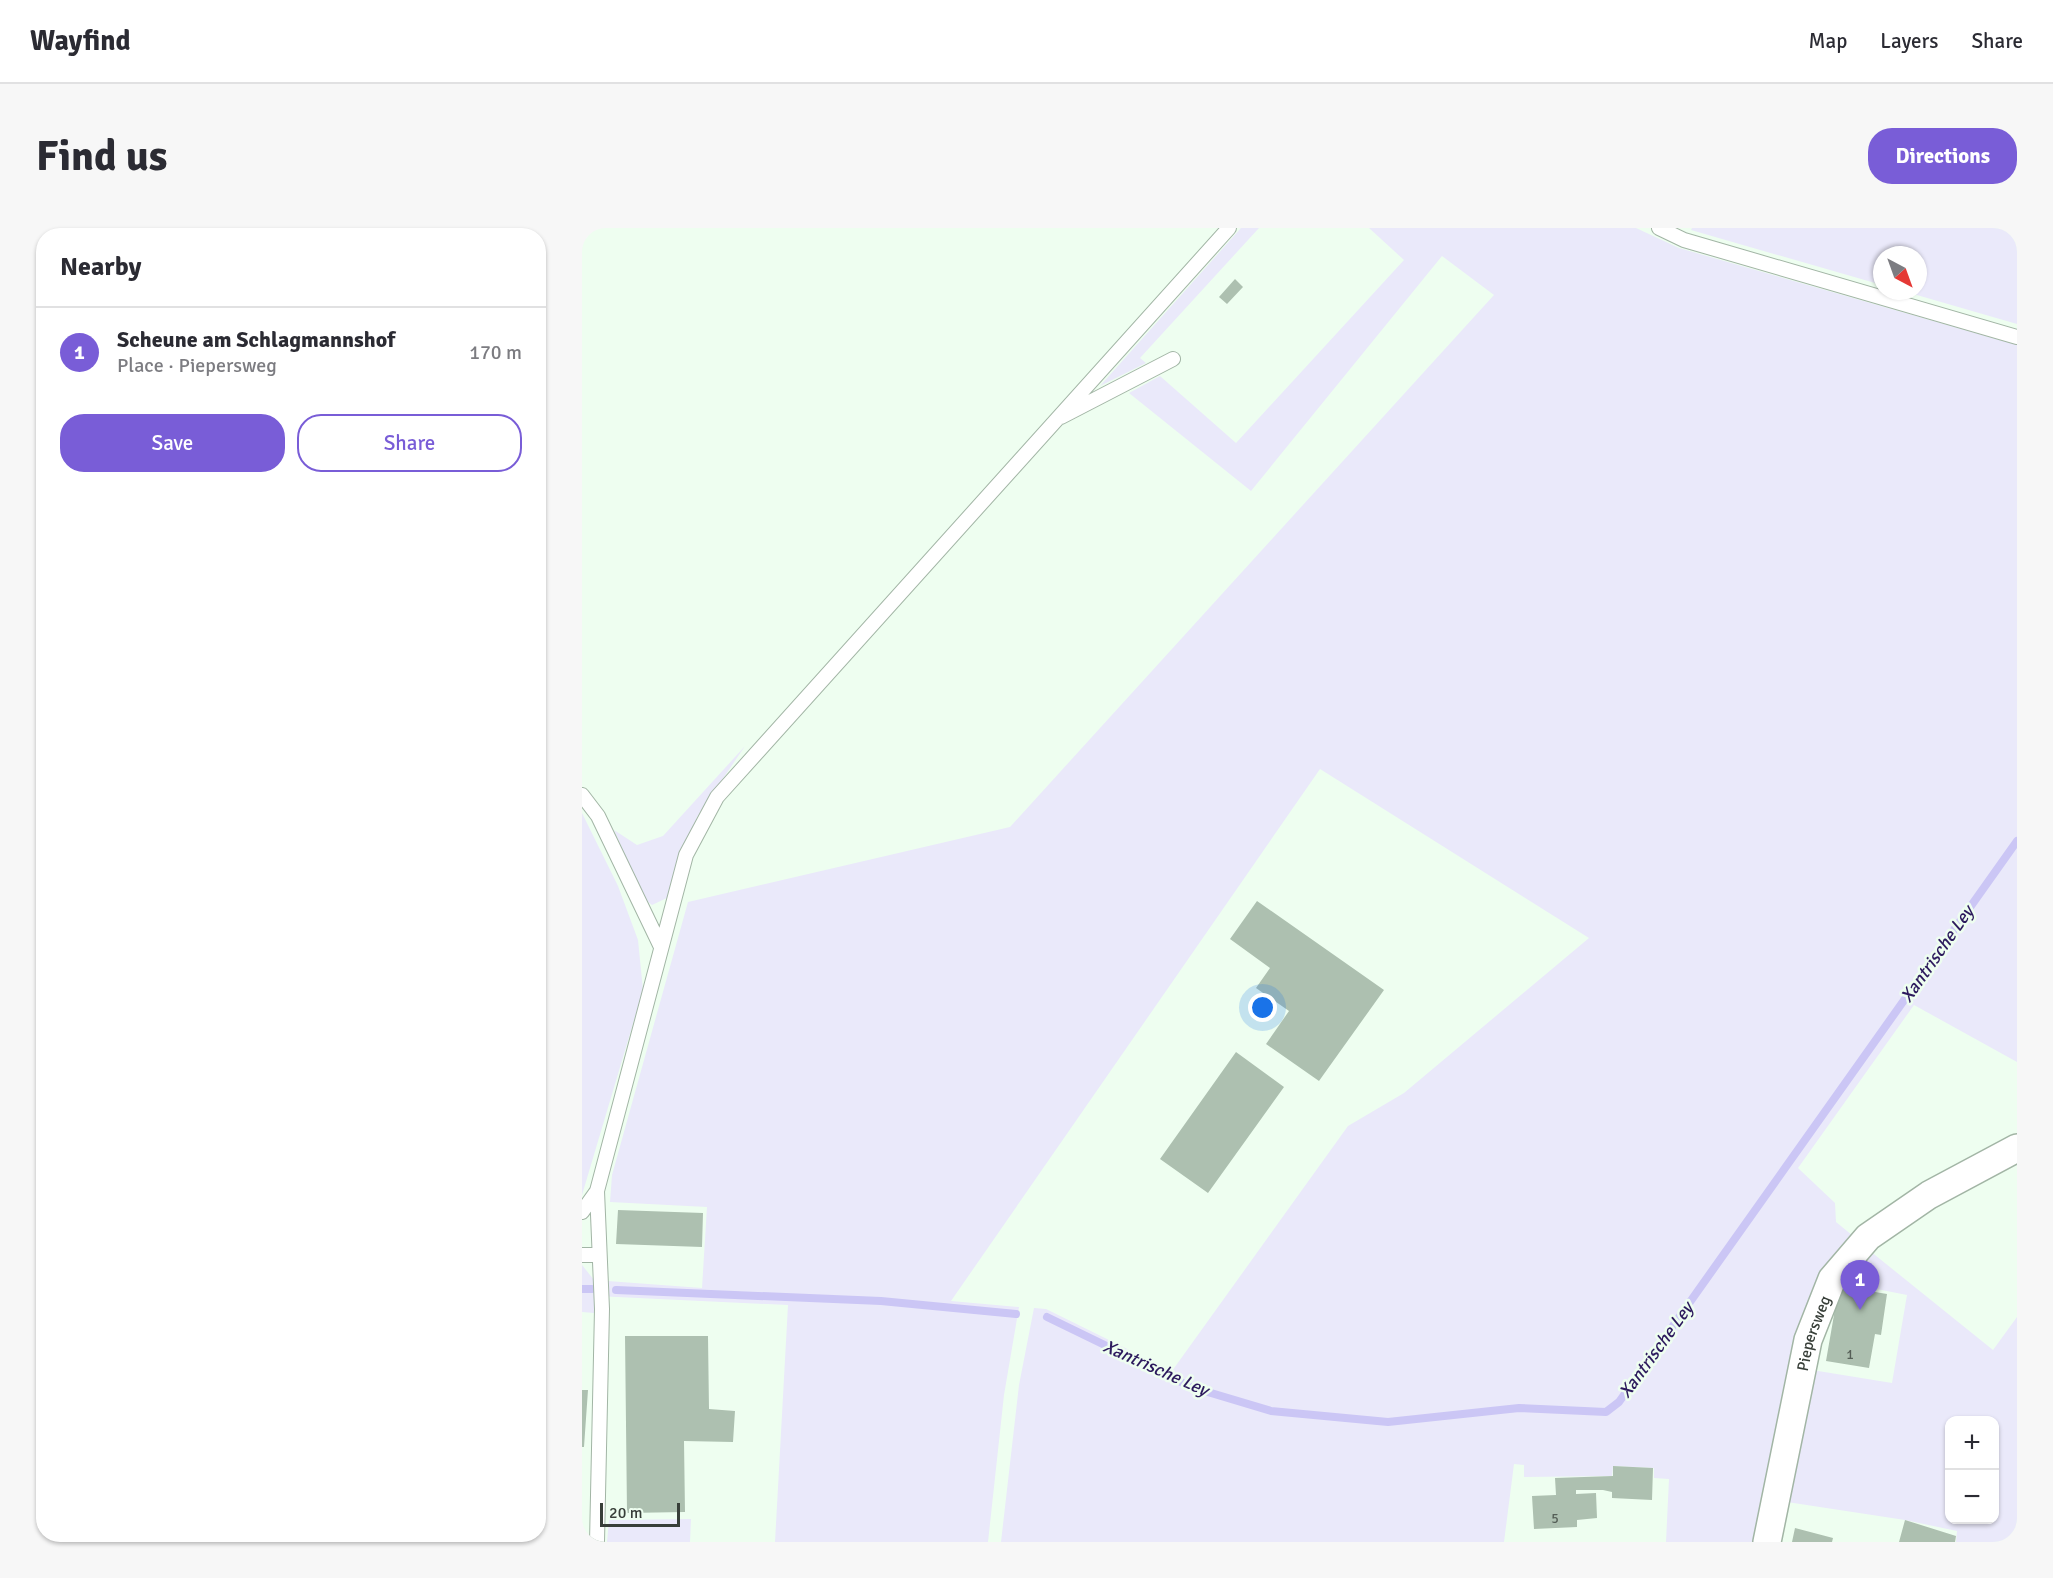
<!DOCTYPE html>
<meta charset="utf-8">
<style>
body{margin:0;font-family:Signika,sans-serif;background:#f7f7f7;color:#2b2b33}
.controls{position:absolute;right:18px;bottom:18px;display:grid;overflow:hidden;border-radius:12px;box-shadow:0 2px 4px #0004}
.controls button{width:54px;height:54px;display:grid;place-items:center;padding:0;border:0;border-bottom:2px solid #e1e1e2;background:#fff;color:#2b2b33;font:30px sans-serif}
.compass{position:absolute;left:1291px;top:18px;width:54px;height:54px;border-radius:50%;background:#fff;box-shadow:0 2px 4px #0004;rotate:139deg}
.scale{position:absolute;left:18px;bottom:15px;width:80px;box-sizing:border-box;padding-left:6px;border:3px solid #383f39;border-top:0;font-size:16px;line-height:21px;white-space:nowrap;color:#383f39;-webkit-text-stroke:4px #eefef0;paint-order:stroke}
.you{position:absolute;left:681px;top:780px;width:21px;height:21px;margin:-15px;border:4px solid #fff;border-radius:50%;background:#1a73e8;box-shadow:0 0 0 9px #1a73e833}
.badge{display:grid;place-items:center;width:39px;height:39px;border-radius:50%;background:#795dd7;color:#fff;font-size:20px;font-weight:700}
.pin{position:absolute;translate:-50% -50px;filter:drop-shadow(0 2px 3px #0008)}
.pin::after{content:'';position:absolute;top:32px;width:21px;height:18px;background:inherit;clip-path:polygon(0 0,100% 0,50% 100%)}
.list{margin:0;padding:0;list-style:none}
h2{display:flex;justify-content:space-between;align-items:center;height:78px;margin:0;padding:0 24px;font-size:26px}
h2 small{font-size:20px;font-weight:400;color:#7c7c81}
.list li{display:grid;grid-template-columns:39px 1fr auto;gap:18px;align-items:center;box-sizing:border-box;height:90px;padding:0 24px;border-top:2px solid #e1e1e2}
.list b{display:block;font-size:22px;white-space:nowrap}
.list p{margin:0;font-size:20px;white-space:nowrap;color:#7c7c81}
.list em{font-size:20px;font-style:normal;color:#7c7c81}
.actions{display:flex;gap:12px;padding:18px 24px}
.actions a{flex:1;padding:14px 0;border:2px solid #795dd7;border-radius:24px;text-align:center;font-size:21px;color:#795dd7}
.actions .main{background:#795dd7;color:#fff}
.map{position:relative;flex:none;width:1435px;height:1314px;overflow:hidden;border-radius:24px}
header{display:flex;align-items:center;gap:36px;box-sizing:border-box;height:84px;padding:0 30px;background:#fff;border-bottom:2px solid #e1e1e2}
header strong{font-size:28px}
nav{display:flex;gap:33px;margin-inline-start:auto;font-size:21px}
.intro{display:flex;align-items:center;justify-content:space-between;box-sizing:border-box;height:144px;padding:0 36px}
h1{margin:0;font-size:42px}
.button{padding:15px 27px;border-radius:24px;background:#795dd7;color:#fff;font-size:21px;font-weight:700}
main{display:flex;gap:36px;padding:0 36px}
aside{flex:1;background:#fff;border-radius:24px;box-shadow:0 2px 4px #0004}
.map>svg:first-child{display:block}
.green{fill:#eae9fa;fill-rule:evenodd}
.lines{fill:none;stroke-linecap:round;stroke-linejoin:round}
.stream{stroke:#cbc6f5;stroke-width:8}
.building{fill:#adc0b0}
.service-casing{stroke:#a2b5a5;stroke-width:16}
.minor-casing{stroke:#a2b5a5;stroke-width:30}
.service{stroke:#fff;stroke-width:14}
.minor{stroke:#fff;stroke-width:27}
.labels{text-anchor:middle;stroke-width:5;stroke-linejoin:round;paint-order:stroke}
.number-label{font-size:14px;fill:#555f57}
.street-label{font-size:16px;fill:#383f39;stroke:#eefef0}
.water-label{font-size:18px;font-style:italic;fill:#2c1a5d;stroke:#eefef0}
</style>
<header>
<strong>Wayfind</strong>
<nav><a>Map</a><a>Layers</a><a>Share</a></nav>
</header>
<div class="intro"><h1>Find us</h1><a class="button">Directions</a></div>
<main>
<aside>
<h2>Nearby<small></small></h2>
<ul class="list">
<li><span class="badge">1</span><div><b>Scheune am Schlagmannshof</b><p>Place · Piepersweg</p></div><em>170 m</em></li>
</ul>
<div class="actions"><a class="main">Save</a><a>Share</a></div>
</aside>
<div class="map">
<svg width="1435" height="1314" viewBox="0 0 1435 1314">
<rect width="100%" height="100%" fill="#eefef0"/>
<path class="green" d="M659 0H677L558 130 564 135 518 158Z
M787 0H1054L1097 20 1435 117V834L1332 777 1216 940 1253 975 1254 994 1276 1012 1241 1050 1178 1302 1170 1314H1084L1087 1251 1072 1250V1240L1031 1238 1030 1248 942 1249V1237L932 1236 922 1314H419L437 1157 452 1080 464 1081 590 1143 766 898 822 865 1007 710 738 541 369 1073 437 1079 422 1167 406 1314H193L206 1077 14 1068 12 1085 0 1084V1037L12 1052 120 1060 125 979 28 974 30 947 106 674 428 599 912 67 860 28 669 263 547 165 578 148 654 215 822 32Z
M1110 0H1435V96L1321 63H1336V27H1300V57L1109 2Z
M163 518 115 589 87 669 70 677 62 671 32 602 55 617 81 608Z
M0 585 36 658 56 712 61 762 0 967Z
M1288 1023 1411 1122 1435 1089V1314H1374L1375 1303 1323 1292 1205 1274 1230 1142 1310 1155 1325 1067 1259 1054ZM1368 1192H1412V1292H1368Z
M109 1291 108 1314H25L27 1292Z"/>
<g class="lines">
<path class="stream" d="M0 1061H10
M34 1062 299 1073 434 1086
M465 1089 609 1159 689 1183 806 1194 937 1180 1024 1184 1037 1174 1435 613"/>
</g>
<path class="building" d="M653 51 661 59 645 76 637 69Z
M675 673 802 762 737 853 684 816 707 783 674 760 688 740 648 711Z
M654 824 702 859 626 965 578 931Z
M36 982 121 985 120 1019 34 1016Z
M1257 1058 1305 1066 1299 1107 1293 1106 1287 1140 1244 1133Z
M43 1108H126L127 1181 153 1183 151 1214 102 1213 103 1284 45 1285Z
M0 1162H6L2 1219H0Z
M1031 1238 1071 1240 1070 1272 1030 1270V1264L1021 1262H994V1266L1014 1265 1015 1290 995 1292V1299L952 1301 950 1268 974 1267 973 1250 1031 1248Z
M1323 1292 1374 1308 1373 1314H1317Z
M1213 1300 1251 1310 1250 1314H1210Z"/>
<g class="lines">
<g class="service-casing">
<path id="service" d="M1077 0 1102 12 1435 109
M479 189 591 131
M0 567 16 588 79 719
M15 963 20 1081 15 1314
M0 984 15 963 104 627 135 569 647 0
M0 1027H17"/>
</g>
<g class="minor-casing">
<g id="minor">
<path id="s1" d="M1185 1314 1226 1112 1250 1051 1286 1009 1347 967 1435 920"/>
</g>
</g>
<use href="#service" class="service"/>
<use href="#minor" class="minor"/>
</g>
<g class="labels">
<g class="number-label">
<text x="1268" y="1131">1</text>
<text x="973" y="1295">5</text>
</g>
<g class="street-label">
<text dy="6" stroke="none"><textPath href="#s1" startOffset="214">Piepersweg</textPath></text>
</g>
<g class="water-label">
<text transform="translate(1355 726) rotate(-55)" y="6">Xantrische Ley</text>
<text transform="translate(1074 1122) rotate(-54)" y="6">Xantrische Ley</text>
<text transform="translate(574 1140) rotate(24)" y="6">Xantrische Ley</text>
</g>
</g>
</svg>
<div class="controls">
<button>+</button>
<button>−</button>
</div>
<svg class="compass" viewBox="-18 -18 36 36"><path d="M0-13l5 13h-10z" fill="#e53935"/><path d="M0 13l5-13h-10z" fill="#7c7c81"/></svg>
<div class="scale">20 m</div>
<div class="you"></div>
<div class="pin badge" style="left:1278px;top:1082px">1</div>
</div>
</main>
